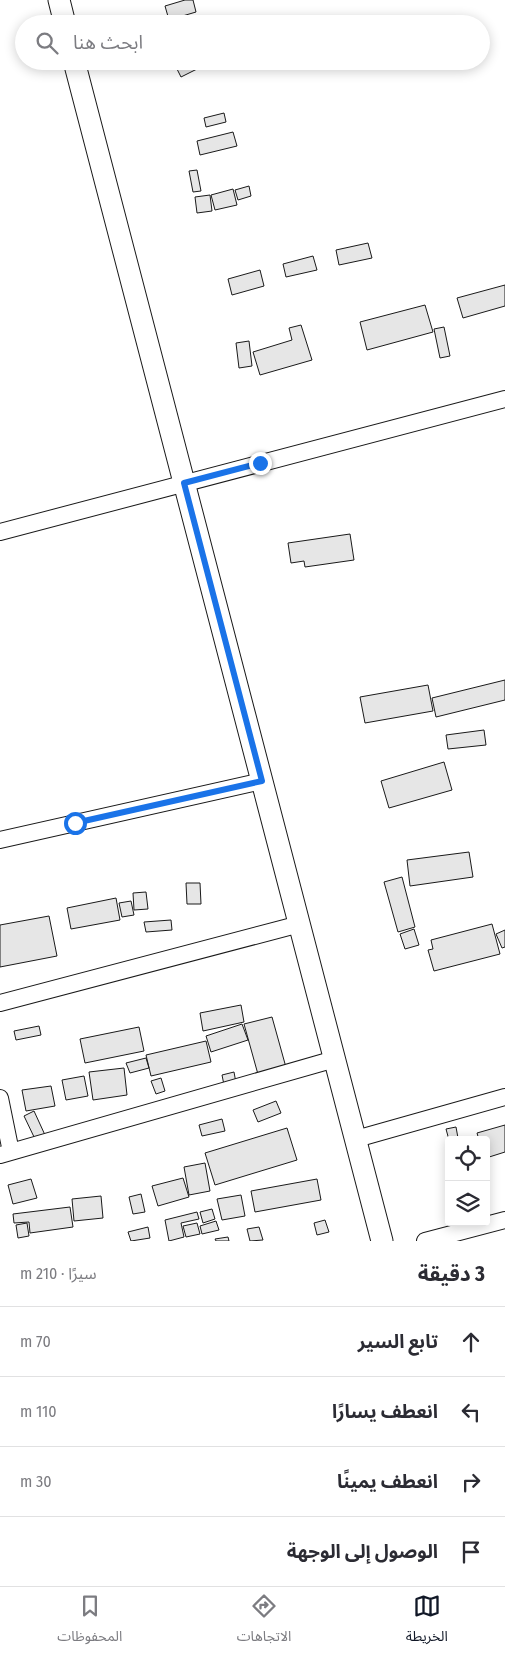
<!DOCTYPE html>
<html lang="ar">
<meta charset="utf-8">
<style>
body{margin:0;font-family:"Fira Sans Condensed","Noto Sans Arabic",sans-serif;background:#f2f2f3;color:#2b2b33;direction:rtl}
.controls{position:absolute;right:15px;bottom:15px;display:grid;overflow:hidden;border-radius:5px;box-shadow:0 2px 12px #0003}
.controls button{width:45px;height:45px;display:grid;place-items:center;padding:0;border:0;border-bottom:1px solid #e1e1e2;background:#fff;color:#2b2b33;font:25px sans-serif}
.stop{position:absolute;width:15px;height:15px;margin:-11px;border:4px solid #1a73e8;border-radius:50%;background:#fff}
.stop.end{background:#1a73e8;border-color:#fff;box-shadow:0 1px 5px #0008}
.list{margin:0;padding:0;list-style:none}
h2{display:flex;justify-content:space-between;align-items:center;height:65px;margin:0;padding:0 20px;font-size:21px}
h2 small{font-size:16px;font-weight:400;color:#7c7c81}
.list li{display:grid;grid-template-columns:32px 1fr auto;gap:15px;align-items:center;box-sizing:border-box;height:70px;padding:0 20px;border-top:1px solid #e1e1e2}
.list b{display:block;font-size:19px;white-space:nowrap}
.list em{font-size:16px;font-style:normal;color:#7c7c81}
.icon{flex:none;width:28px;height:28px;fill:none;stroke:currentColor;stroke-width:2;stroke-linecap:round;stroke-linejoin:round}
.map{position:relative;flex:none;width:505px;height:1241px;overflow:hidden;direction:ltr}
.search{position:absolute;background:#fff;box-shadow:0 2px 12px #0003;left:15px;right:15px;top:15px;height:55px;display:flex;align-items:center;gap:12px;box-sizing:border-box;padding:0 18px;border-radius:28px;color:#7c7c81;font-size:19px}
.sheet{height:345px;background:#fff}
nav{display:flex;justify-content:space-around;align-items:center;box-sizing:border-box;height:70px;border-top:1px solid #e1e1e2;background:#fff;font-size:14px;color:#7c7c81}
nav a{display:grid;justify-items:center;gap:2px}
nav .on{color:#111827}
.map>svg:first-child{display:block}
.building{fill:#e6e6e6;stroke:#1a1a1a}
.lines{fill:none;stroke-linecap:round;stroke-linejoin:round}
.minor-casing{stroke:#1a1a1a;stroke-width:18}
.tertiary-casing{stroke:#1a1a1a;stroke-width:23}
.minor{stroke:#fff;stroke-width:16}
.tertiary{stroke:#fff;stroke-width:21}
.route{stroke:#1a73e8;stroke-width:6}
</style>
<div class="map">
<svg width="505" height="1241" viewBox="0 0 505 1241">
<rect width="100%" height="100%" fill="#fff"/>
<path class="building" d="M185 0H193L196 12 169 20 165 6Z
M182 61H198L201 67 181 77 175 65Z
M224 113 226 122 206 127 204 118Z
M233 132 237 146 200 155 197 141Z
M197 170 201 191 193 192 189 171Z
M249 186 251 196 238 200 235 190Z
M233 189 237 205 215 210 211 195Z
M210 195 212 211 197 213 195 197Z
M368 243 372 258 339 265 336 250Z
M313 256 317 270 286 277 283 264Z
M260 270 264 286 232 295 228 279Z
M505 285V306L463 318 457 298Z
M425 305 433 332 367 350 360 322Z
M301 325 312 360 260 375 253 352 292 340 289 328Z
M444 327 450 356 440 358 434 329Z
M249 341 252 366 239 368 236 343Z
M350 534 354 560 305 567 304 561 291 563 288 543Z
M505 680V700L436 717 432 698Z
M428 685 433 711 365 723 360 697Z
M484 730 486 745 448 749 446 735Z
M444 762 452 790 389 808 381 781Z
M469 852 473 877 410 886 407 860Z
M402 877 415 927 398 932 384 882Z
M186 883H200L201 904H187Z
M146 892 148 909 134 910 133 893Z
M116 898 120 920 71 929 67 908Z
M131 901 134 915 122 917 119 903Z
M49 916 57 956 0 967V925Z
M171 920 172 930 146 932 144 922Z
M492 924 500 954 434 971 428 950 433 949 431 940Z
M414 929 419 945 405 949 400 934Z
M505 930V947L502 948 496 934Z
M241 1005 244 1022 203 1031 200 1013Z
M272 1017 287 1071 259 1078 244 1024Z
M242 1024 248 1040 211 1052 206 1036Z
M39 1026 41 1035 16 1040 14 1031Z
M139 1027 144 1051 85 1063 80 1039Z
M206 1041 211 1062 151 1076 146 1055Z
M146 1058 149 1068 130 1073 126 1063Z
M124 1068 127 1095 93 1100 89 1072Z
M234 1072 236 1083 224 1085 222 1075Z
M84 1076 88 1096 66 1100 62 1080Z
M161 1078 165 1091 156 1094 151 1081Z
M51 1086 55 1106 26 1111 22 1090Z
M276 1101 281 1113 258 1122 253 1110Z
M34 1111 45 1135 35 1139 24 1116Z
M222 1119 225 1131 202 1136 199 1125Z
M505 1125V1152L486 1158V1140H479L477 1133Z
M456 1127 458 1138 449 1140 446 1129Z
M287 1128 297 1160 215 1185 205 1153Z
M205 1163 210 1191 189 1195 184 1167Z
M183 1178 189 1197 158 1206 152 1186Z
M31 1179 37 1198 13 1204 8 1185Z
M317 1179 321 1200 255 1212 251 1191Z
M141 1194 145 1212 133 1214 129 1197Z
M241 1195 245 1216 222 1220 217 1199Z
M101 1196 103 1218 74 1221 72 1199Z
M70 1207 73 1227 30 1233 29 1222 14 1223 13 1214Z
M212 1209 215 1219 203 1223 200 1212Z
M197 1212 199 1219 181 1223 184 1237 169 1241 165 1220Z
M325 1220 329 1232 317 1235 314 1223Z
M216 1221 219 1230 202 1234 200 1226Z
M27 1223 29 1236 18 1238 16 1225Z
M197 1223 200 1234 186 1237 183 1226Z
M148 1227 150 1238 131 1241 128 1232Z
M259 1227 263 1240 250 1241 247 1229Z
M228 1237 229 1241H216L215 1239Z"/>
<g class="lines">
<g class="minor-casing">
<path id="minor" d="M0 532 505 399
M0 840 262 781
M0 1003 300 924
M0 1098 11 1152
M356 1139 505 1097
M0 1155 335 1059
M425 1241 505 1220"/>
</g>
<g class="tertiary-casing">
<path id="tertiary" d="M59 0 65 24
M74 61 382 1241"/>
</g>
<use href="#minor" class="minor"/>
<use href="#tertiary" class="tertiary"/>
</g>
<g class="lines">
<path class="route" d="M75 823 262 781 184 483 260 463"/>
</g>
</svg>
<div class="controls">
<button><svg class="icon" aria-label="locate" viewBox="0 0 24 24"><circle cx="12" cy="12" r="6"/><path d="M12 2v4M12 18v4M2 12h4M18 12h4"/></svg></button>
<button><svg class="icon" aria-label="layers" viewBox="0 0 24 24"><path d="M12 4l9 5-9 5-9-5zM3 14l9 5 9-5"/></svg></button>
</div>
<div class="stop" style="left:75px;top:823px"></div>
<div class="stop end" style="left:260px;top:463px"></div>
<div class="search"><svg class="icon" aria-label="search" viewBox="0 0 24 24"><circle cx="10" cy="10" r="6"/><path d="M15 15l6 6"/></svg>ابحث هنا</div>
</div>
<section class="sheet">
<h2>3 دقيقة<small>سيرًا · 210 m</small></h2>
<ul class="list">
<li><svg class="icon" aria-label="ahead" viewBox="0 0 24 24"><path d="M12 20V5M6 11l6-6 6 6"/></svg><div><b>تابع السير</b></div><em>70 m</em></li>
<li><svg class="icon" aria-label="left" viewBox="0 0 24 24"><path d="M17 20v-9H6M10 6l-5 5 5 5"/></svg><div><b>انعطف يسارًا</b></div><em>110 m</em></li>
<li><svg class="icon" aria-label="right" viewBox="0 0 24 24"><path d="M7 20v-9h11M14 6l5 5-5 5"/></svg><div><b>انعطف يمينًا</b></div><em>30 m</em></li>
<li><svg class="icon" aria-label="arrive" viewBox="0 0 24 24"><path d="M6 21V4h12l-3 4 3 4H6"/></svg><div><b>الوصول إلى الوجهة</b></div></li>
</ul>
</section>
<nav>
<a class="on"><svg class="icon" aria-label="map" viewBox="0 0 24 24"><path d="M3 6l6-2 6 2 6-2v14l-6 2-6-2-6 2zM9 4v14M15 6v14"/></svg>الخريطة</a>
<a><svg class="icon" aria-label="directions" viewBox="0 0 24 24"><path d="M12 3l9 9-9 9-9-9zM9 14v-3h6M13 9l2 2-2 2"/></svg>الاتجاهات</a>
<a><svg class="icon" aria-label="saved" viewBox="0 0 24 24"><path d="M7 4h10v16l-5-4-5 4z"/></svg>المحفوظات</a>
</nav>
